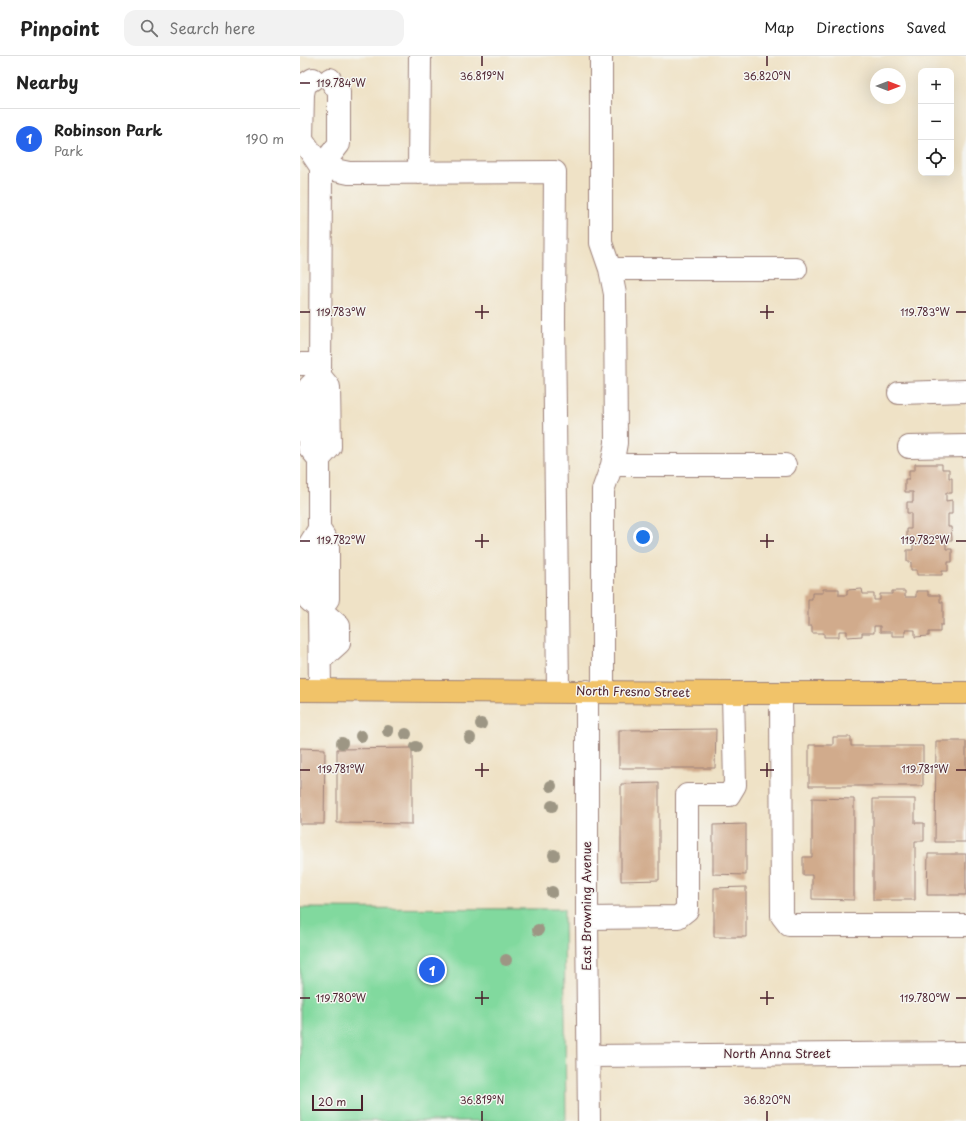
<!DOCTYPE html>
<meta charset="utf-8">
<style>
body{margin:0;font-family:"Playpen Sans",sans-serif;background:#f2f2f2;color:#222}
.controls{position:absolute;right:12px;top:12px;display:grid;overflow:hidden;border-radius:8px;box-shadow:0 4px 16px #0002}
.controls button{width:36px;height:36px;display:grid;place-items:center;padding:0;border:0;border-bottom:1px solid #e0e0e0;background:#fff;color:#222;font:20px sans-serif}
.compass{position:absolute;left:570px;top:12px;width:36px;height:36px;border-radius:50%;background:#fff;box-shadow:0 4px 16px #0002;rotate:90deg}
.scale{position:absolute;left:12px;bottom:10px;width:51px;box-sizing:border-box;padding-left:4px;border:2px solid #4a1f2b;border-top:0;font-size:11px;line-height:14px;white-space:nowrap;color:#4a1f2b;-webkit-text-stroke:3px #f6f6f2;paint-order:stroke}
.you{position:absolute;left:343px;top:481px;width:14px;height:14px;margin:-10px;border:3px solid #fff;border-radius:50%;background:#1a73e8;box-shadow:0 0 0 6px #1a73e833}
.badge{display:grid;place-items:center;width:26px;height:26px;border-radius:50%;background:#2563eb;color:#fff;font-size:13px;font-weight:700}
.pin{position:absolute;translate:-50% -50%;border:2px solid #fff;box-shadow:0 1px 4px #0006}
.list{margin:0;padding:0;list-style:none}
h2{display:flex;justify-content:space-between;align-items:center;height:52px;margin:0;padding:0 16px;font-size:17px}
h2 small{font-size:13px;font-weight:400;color:#767676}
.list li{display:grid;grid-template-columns:26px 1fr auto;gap:12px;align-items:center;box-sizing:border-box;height:60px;padding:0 16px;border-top:1px solid #e0e0e0}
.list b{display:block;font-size:15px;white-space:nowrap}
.list p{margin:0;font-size:13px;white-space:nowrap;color:#767676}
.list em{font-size:13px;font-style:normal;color:#767676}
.icon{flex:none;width:22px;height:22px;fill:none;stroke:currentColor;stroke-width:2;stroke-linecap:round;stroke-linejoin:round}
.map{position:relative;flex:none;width:666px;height:1065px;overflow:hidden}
header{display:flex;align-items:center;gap:24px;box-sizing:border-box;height:56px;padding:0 20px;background:#fff;border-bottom:1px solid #e0e0e0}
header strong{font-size:19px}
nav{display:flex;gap:22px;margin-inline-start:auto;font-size:14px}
.search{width:280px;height:36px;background:#f2f2f2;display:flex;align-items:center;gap:10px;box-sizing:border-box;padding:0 14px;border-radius:12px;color:#767676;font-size:15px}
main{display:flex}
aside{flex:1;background:#fff}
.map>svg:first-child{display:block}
.green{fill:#81d99e;stroke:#667c64}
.building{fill:#d1ab8c}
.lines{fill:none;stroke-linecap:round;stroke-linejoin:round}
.minor-casing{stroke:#9c8078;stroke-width:24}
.major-casing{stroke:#9c8078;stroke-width:24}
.minor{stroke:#fff;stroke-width:22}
.major{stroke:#f1c369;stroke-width:22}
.tree{fill:#9d9684}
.ticks{fill:none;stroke:#4a1f2b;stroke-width:1.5}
.labels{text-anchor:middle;stroke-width:3;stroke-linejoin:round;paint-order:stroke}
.street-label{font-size:12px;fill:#4a1f2b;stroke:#f6f6f2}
.ticks-label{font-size:10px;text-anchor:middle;fill:#4a1f2b;stroke:#f6f6f2;stroke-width:3;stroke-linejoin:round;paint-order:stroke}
</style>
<header>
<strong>Pinpoint</strong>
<div class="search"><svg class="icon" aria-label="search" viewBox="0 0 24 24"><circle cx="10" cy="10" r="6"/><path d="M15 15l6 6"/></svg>Search here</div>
<nav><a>Map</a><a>Directions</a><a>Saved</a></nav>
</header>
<main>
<aside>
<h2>Nearby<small></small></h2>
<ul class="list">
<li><span class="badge">1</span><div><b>Robinson Park</b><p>Park</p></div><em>190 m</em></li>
</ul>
</aside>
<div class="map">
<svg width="666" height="1065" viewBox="0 0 666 1065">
<rect width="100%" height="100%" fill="#f6f6f2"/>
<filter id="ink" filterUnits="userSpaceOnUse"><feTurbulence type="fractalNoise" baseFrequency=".025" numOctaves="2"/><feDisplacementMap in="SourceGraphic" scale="8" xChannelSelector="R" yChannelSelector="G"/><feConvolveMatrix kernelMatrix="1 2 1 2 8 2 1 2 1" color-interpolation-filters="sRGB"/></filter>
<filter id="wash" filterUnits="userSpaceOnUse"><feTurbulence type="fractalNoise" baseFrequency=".012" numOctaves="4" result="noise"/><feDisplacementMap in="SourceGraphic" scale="16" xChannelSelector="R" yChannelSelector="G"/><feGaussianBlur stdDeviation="0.9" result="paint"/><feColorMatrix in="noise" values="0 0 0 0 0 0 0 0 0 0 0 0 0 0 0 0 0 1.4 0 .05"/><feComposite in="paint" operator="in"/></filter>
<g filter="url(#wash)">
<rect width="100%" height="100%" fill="#efe2c6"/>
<path class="green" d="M0 852 264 853 266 1065H0Z"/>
<g id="blocks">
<path class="building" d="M615 408H642V413H649V422H652V437H646V445L652 444V458H648V471H651L652 484H646V493H652V506H648V515H642V519H617V514H611V506H607V494H613V483H607V473H611V457H607V446H613V436H605V423H609V414H615Z
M523 533H539V539H547V534L562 533 563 538H574V544H580V538H592V535H605V541H616V535H628V539H640V546H643V569H640V576H629V580L615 581V574H605V580H592V576H580V570H574V577H562V580L547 581V575H539V581H524V577H512V570H508V543H512V537H523Z
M416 673 415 712H319V674Z
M533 681H551V690H623V730H509V689H533Z
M636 685H666V786H635Z
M0 692 25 693 24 768H0Z
M112 692V768L37 767V693Z
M359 727V824L321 825V728Z
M512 742 554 743V844L512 843V819H503V801H512Z
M573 743H615V767H624V785H615V844H573Z
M446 768V819L413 818V769Z
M628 798H666V839H627Z
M446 831V881H414V832Z"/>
</g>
</g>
<g filter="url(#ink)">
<use href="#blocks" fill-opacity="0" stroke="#9c8078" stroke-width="1"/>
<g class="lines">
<g class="minor-casing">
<path id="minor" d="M301 0V187L310 213 315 238 316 387 312 409 303 434V635
M13 23 5 28 3 38 2 83 21 111
M21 111 39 88V36L30 23
M119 117 120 0
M310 213H496
M0 308H19
M20 320 9 331V391L19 403V473L28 487V543L19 554 20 634
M599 337 666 335
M609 391 666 390
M19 403 30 391 29 331 20 320 21 111 49 117 255 116 254 266 258 635
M312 409H485
M19 473 9 489V544L39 570V587L20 604
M287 635V862L289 1065
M481 637 482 860 489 869H666
M287 862 378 861 387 854V739H429L435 729 433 637
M289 1000 666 997"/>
</g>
<g class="major-casing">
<path id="major" d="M0 634 433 637H666"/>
</g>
<use href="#minor" class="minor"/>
<use href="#major" class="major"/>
</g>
<g class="tree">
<circle cx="181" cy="668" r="6"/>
<circle cx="88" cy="675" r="6"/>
<circle cx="106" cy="678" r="6"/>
<circle cx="61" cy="680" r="6"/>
<circle cx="170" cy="682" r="6"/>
<circle cx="42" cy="687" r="6"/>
<circle cx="116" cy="691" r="6"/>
<circle cx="251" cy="730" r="6"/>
<circle cx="252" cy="750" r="6"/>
<circle cx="254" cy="799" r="6"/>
<circle cx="252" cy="836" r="6"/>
<circle cx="238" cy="874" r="6"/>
<circle cx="206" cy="904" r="6"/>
</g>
</g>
<path class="ticks" d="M182 0V10M467 0V10M0 27H10M182 249V263M467 249V263M0 256H10M175 256H189M460 256H474M656 256H666M182 478V492M467 478V492M0 485H10M175 485H189M460 485H474M656 485H666M182 707V721M467 707V721M0 714H10M175 714H189M460 714H474M656 714H666M182 935V949M467 935V949M0 942H10M175 942H189M460 942H474M656 942H666M182 1055V1065M467 1055V1065"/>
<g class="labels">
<g class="street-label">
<text transform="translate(333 636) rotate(1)" y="4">North Fresno Street</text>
<text transform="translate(287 850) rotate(-90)" y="4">East Browning Avenue</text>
<text x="477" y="1002">North Anna Street</text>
</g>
</g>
<g class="ticks-label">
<text x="182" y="24">36.819°N</text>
<text x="467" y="24">36.820°N</text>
<text x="41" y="31">119.784°W</text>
<text x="625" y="260">119.783°W</text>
<text x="41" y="260">119.783°W</text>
<text x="625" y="488">119.782°W</text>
<text x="41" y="488">119.782°W</text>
<text x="625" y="717">119.781°W</text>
<text x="41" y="717">119.781°W</text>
<text x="41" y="946">119.780°W</text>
<text x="625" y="946">119.780°W</text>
<text x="182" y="1048">36.819°N</text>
<text x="467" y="1048">36.820°N</text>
</g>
</svg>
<div class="controls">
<button>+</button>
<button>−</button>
<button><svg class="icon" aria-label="locate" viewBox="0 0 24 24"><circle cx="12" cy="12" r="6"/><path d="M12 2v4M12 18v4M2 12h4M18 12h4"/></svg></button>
</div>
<svg class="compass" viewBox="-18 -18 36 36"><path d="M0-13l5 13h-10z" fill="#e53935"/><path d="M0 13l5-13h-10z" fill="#767676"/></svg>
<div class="scale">20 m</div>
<div class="you"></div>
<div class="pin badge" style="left:132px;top:914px">1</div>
</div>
</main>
